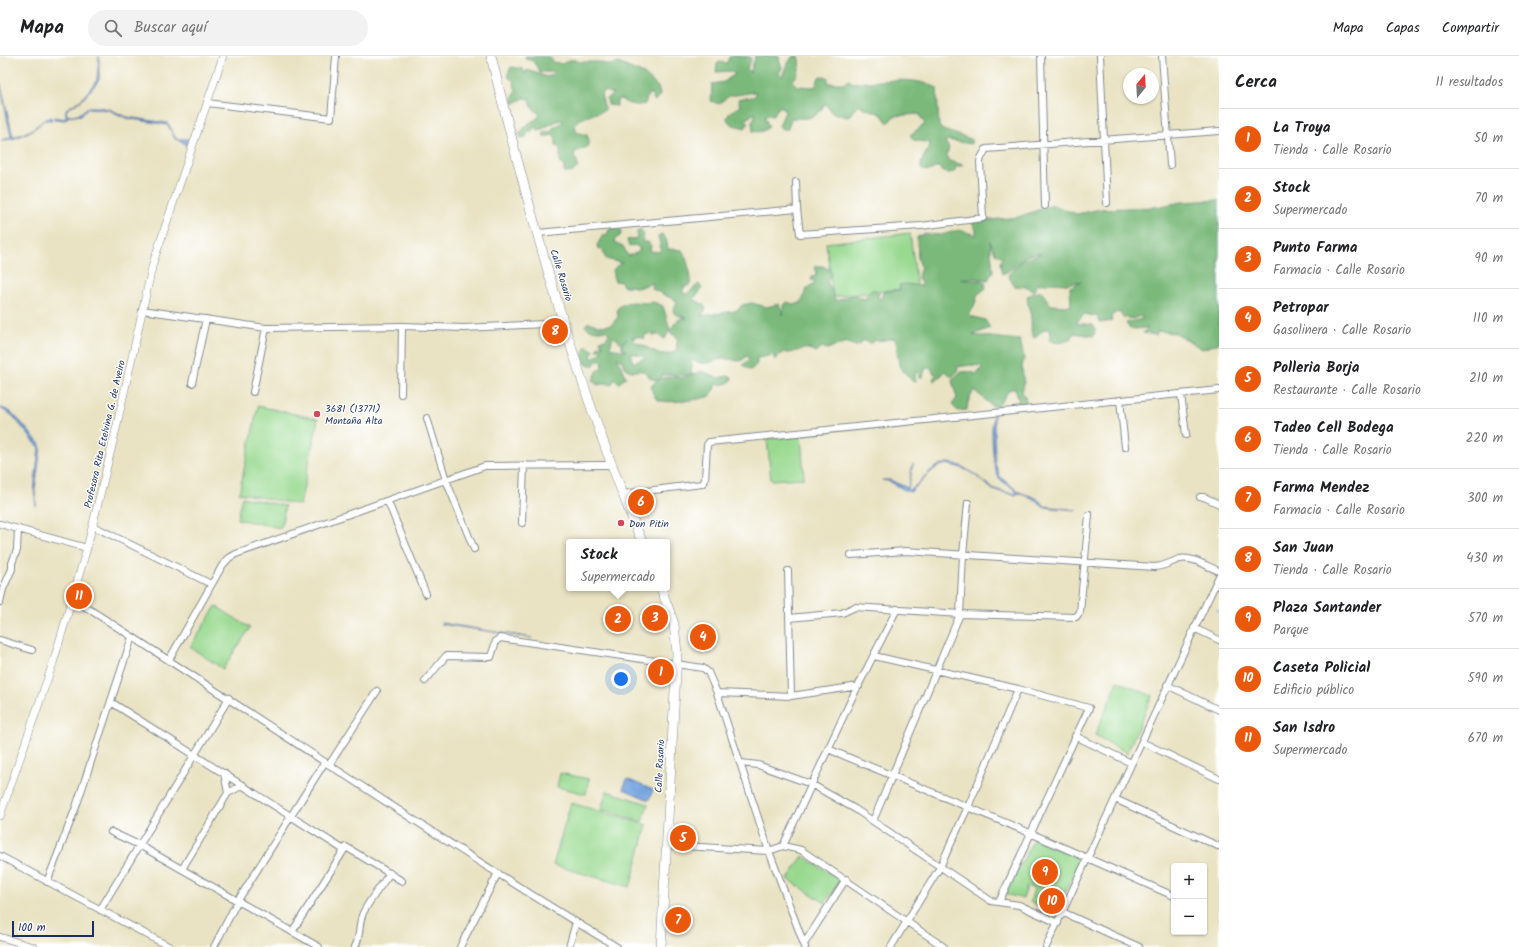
<!DOCTYPE html>
<html lang="es">
<meta charset="utf-8">
<style>
body{margin:0;font-family:Kalam,sans-serif;background:#f2f2f2;color:#202124}
.controls{position:absolute;right:12px;bottom:12px;display:grid;overflow:hidden;border-radius:4px;box-shadow:0 1px 3px #0004}
.controls button{width:36px;height:36px;display:grid;place-items:center;padding:0;border:0;border-bottom:1px solid #e0e0e0;background:#fff;color:#202124;font:20px sans-serif}
.compass{position:absolute;left:1123px;top:12px;width:36px;height:36px;border-radius:50%;background:#fff;box-shadow:0 1px 3px #0004;rotate:18deg}
.scale{position:absolute;left:12px;bottom:10px;width:82px;box-sizing:border-box;padding-left:4px;border:2px solid #1b2f5e;border-top:0;font-size:11px;line-height:14px;white-space:nowrap;color:#1b2f5e;-webkit-text-stroke:3px #fff;paint-order:stroke}
.you{position:absolute;left:621px;top:623px;width:14px;height:14px;margin:-10px;border:3px solid #fff;border-radius:50%;background:#1a73e8;box-shadow:0 0 0 6px #1a73e833}
.badge{display:grid;place-items:center;width:26px;height:26px;border-radius:50%;background:#ea580c;color:#fff;font-size:13px;font-weight:700}
.pin{position:absolute;translate:-50% -50%;border:2px solid #fff;box-shadow:0 1px 4px #0006}
.popup{position:absolute;left:566px;top:483px;width:104px;height:52px;box-sizing:border-box;display:grid;place-content:center;border-radius:4px;background:#fff;filter:drop-shadow(0 1px 3px #0005);font-size:13px;white-space:nowrap;color:#757577}
.popup b{font-size:15px;color:#202124}
.popup::after{content:'';position:absolute;left:50%;top:100%;margin-left:-8px;border:8px solid transparent;border-top-color:#fff}
.list{margin:0;padding:0;list-style:none}
h2{display:flex;justify-content:space-between;align-items:center;height:52px;margin:0;padding:0 16px;font-size:17px}
h2 small{font-size:13px;font-weight:400;color:#757577}
.list li{display:grid;grid-template-columns:26px 1fr auto;gap:12px;align-items:center;box-sizing:border-box;height:60px;padding:0 16px;border-top:1px solid #e0e0e0}
.list b{display:block;font-size:15px;white-space:nowrap}
.list p{margin:0;font-size:13px;white-space:nowrap;color:#757577}
.list em{font-size:13px;font-style:normal;color:#757577}
.icon{flex:none;width:22px;height:22px;fill:none;stroke:currentColor;stroke-width:2;stroke-linecap:round;stroke-linejoin:round}
.map{position:relative;flex:none;width:1219px;height:891px;overflow:hidden}
header{display:flex;align-items:center;gap:24px;box-sizing:border-box;height:56px;padding:0 20px;background:#fff;border-bottom:1px solid #e0e0e0}
header strong{font-size:19px}
nav{display:flex;gap:22px;margin-inline-start:auto;font-size:14px}
.search{width:280px;height:36px;background:#f2f2f2;display:flex;align-items:center;gap:10px;box-sizing:border-box;padding:0 14px;border-radius:22px;color:#757577;font-size:15px}
main{display:flex}
aside{flex:1;background:#fff}
.map>svg:first-child{display:block}
.green{fill:#98d98f;stroke:#5a8476}
.forest{fill:#7ab97a;stroke:#4a746c;fill-rule:evenodd}
.water{fill:#76a5df;stroke:#486a9e}
.lines{fill:none;stroke-linecap:round;stroke-linejoin:round}
.stream{stroke:#76a5df;stroke-width:1.5}
.minor-casing{stroke:#828990;stroke-width:8}
.tertiary-casing{stroke:#828990;stroke-width:8}
.primary-casing{stroke:#828990;stroke-width:10}
.minor{stroke:#fff;stroke-width:6}
.tertiary{stroke:#fff;stroke-width:7}
.primary{stroke:#fff;stroke-width:9}
.poi-dot{fill:#d1495b;stroke:#fff;stroke-width:1.5}
.labels{text-anchor:middle;stroke-width:3;stroke-linejoin:round;paint-order:stroke}
.street-label{font-size:10px;fill:#1b2f5e;stroke:#fff}
.poi-label{font-size:10px;fill:#1b2f5e;stroke:#fff;text-anchor:start}
</style>
<header>
<strong>Mapa</strong>
<div class="search"><svg class="icon" aria-label="search" viewBox="0 0 24 24"><circle cx="10" cy="10" r="6"/><path d="M15 15l6 6"/></svg>Buscar aquí</div>
<nav><a>Mapa</a><a>Capas</a><a>Compartir</a></nav>
</header>
<main>
<div class="map">
<svg width="1219" height="891" viewBox="0 0 1219 891">
<rect width="100%" height="100%" fill="#fff"/>
<filter id="ink" filterUnits="userSpaceOnUse"><feTurbulence type="fractalNoise" baseFrequency=".025" numOctaves="2"/><feDisplacementMap in="SourceGraphic" scale="8" xChannelSelector="R" yChannelSelector="G"/><feConvolveMatrix kernelMatrix="1 2 1 2 8 2 1 2 1" color-interpolation-filters="sRGB"/></filter>
<filter id="wash" filterUnits="userSpaceOnUse"><feTurbulence type="fractalNoise" baseFrequency=".012" numOctaves="4" result="noise"/><feDisplacementMap in="SourceGraphic" scale="16" xChannelSelector="R" yChannelSelector="G"/><feGaussianBlur stdDeviation="0.9" result="paint"/><feColorMatrix in="noise" values="0 0 0 0 0 0 0 0 0 0 0 0 0 0 0 0 0 1.4 0 .05"/><feComposite in="paint" operator="in"/></filter>
<g filter="url(#wash)">
<rect width="100%" height="100%" fill="#e9e3c3"/>
<path class="green" d="M910 177 917 231 833 241 826 187Z
M258 350 318 363 300 449 239 437Z
M801 380 804 422 771 424 767 383Z
M242 441 285 450 281 472 237 463Z
M216 550 250 572 223 613 190 591Z
M1118 625 1152 640 1127 697 1095 679Z
M560 717 589 723 586 738 557 731Z
M607 735 648 748 642 766 601 753Z
M571 747 647 769 630 831 553 809Z
M1034 782 1080 803 1063 841 1053 836 1050 845 1058 850 1055 858 1030 846 1034 833 1027 830 1023 843 1006 838Z
M803 800 840 824 825 847 788 823Z"/>
<path class="forest" d="M525 0 550 1 553 6 562 8 569 4H575L580 6H599L609 9 618 7 644 18 658 31 660 39 655 45 651 38H648L645 48C637 50 627 49 621 43L617 44V50L608 49 607 43 613 38 604 35 601 38 605 54C600 56 576 64 576 66 575 69 576 73 576 76L587 79 589 84 587 91 575 96 574 101 577 105 578 111 573 116H564V111L560 106V93L556 89V82L553 79 543 81 544 77 552 75 553 72 562 67 563 64C551 65 547 73 538 74L535 70 531 76H528L526 81 521 82 519 78 528 68 538 62 540 58 532 52 530 43 524 42 513 48V41L516 35 513 24 509 22 508 17 511 11 523 13 525 18 527 14 547 21 554 18 552 16H540L533 5 526 3Z
M734 0 750 1 751 5 747 12 750 17 755 2 754 0H780L779 4 782 12 779 17 782 21 786 10 793 0H798C801 10 799 20 792 25L797 30 815 31 819 21H828V27H843L849 24 853 27C879 26 913 19 937 32L939 70 943 74 971 83V88L948 84 945 86 949 92 947 99 949 105 963 109 956 111 954 116C948 118 942 117 939 111H936C932 115 925 116 921 113 919 103 929 96 930 87L914 84 910 79 925 68 919 58 894 60 888 67 881 58 862 51 859 48 848 61 832 57 825 47C818 63 807 63 791 62L788 73H782L779 70 785 56 782 50 778 52 773 60 767 59 765 62 769 71C763 75 760 77 753 75L752 66 756 58H753L745 64 749 67 745 72C738 69 729 71 727 62L730 56 740 50 738 43 753 41 757 37 755 36 729 40 719 48 711 45 712 28 724 26 735 18 731 15 716 16 717 8 719 6 727 7 729 1Z
M1219 144V287L1202 293 1176 277 1158 275 1156 279 1143 277 1148 272 1130 273 1126 267 1142 263 1141 260 1132 263 1123 261 1120 256 1114 257 1111 265 1100 267 1098 261 1085 258 1076 267 1093 269 1095 273 1094 280 1074 277 1071 283C1063 287 1057 288 1049 284L1051 273H1045L1034 282C1029 273 1032 273 1031 263 1031 256 1027 249 1027 240L1041 235 1051 249 1071 250 1070 231 1082 225 1066 228 1053 227 1036 228V234L1033 236 1027 231 1014 230 1008 219 1021 205 1041 197C1017 198 1018 213 1002 218L1000 206 1003 201 995 197 990 185 993 215 988 224 971 222 961 223 982 225 985 227 986 232 977 239C977 248 971 252 970 260L985 264 990 272 973 279 1020 284 1024 302 1022 311 1024 328 1022 336 1025 341 1026 346 1020 348 1015 333H1010L998 350H992L974 334 968 346 967 354 958 355 952 349 957 342 952 325C959 314 965 314 977 318L982 312 980 310 970 309 957 311 958 315 952 321 945 315 942 317V319L934 325 933 322 937 318 933 317 932 313 926 312 922 321H919L918 316H915L916 325 913 326 899 310 896 285 894 282 879 285 874 284 871 288 863 284 860 289 856 290 845 286 842 289H837L827 293 822 291 816 296C800 288 801 297 786 297L784 295 782 298 778 299 776 303H774V299L757 302V308L751 314 743 309 750 302 746 300C741 309 735 303 727 303 712 302 708 313 690 303L692 309 691 319 702 315 718 322 728 320 732 321 731 325 726 328H716C715 331 713 336 711 339 706 344 664 348 658 344 653 341 653 336 651 331 661 314 680 326 690 319H663L658 324C650 324 649 320 644 315 635 314 626 319 622 305L617 302 626 321 620 327 614 324 611 329 606 327 597 329 593 324 598 314 601 313 603 306 602 304H597L594 309H587L582 301 585 291 587 290 594 295 591 299 592 303 602 296V294H597L598 290 604 289 601 288 600 284 606 283 609 278 606 274C597 276 592 275 585 270L587 267H592L598 270 611 269 618 261 617 253C627 241 641 249 653 246L663 250 670 273 665 283 658 279H653L651 277 645 279 644 283 640 281H631L634 282 635 286C649 290 666 308 678 291L676 290 678 284 676 280 670 277C674 267 677 261 687 262L675 258 673 255 677 245 652 233 653 227 637 232 632 230H623L621 226 615 225C610 216 613 211 622 207L606 203 602 193 598 192 597 189 603 179 606 180 610 172H620L622 175 620 180 614 184 616 187 623 190 628 200 639 196V191L634 189 629 191 627 184 637 182V175L640 173 644 178 642 186H648L651 190 650 195 658 196 661 193 658 180 662 178 666 183 668 193 682 194C686 199 692 221 691 228L683 232V237L687 238 699 228 702 231 699 237 692 243C698 246 705 247 706 254L701 260 734 255 739 253 742 249 752 247 766 251 779 248 783 259V249L787 246 793 248 801 247 806 234 814 227 815 225 811 224 812 221 816 220 815 210H823L831 215V220L827 225 836 245 854 239 865 243 869 235 875 234 879 236 878 242 881 243 883 236 900 234 899 229 906 228 922 230 918 221 921 210 918 203 917 181 926 178 941 179 959 174 976 179V174L972 166 1018 161 1053 149 1077 158 1101 153 1156 151 1182 146ZM613 280 621 287 627 282 622 288V292L626 295 610 292ZM631 297 644 300V302L635 306 632 305Z"/>
<path class="water" d="M99 0V24L82 44 67 53 66 59H78L88 51H98L109 53 127 61 167 67 169 69 176 83H188L186 90 183 86 175 83 168 69 126 62 109 54 89 52 81 59 68 61 65 64 54 63V61L66 63V53L81 44 97 24Z
M0 26 13 81C20 79 28 76 35 72 41 68 43 63 51 61L52 64H44L29 76 15 82 0 85 11 81Z
M0 352C13 352 30 378 39 387L41 392 35 434 36 450 34 434 39 392 13 360Z
M994 357 995 407 1000 421 1019 436 1036 442 1045 450 1077 454 1043 451 1036 444 1019 437 1015 439 993 434 976 419 962 412 947 408 937 411 925 421 911 436C902 435 894 425 882 424H890L908 432 913 408 908 433 911 434C920 426 926 417 936 411 957 397 977 424 993 432 999 435 1011 438 1017 438 1015 431 1004 428 999 422 992 412 990 368 994 357Z
M441 567 532 582 441 568Z
M627 723 653 734 649 744 623 733Z"/>
<g class="lines">
<path class="stream" d="M1217 554 1219 555"/>
</g>
</g>
<g filter="url(#ink)">
<g class="lines">
<g class="minor-casing">
<path id="minor" d="M1041 0 1045 150
M1100 0 1107 147
M1162 0 1170 109
M207 47 331 62 336 0
M796 126 797 153 800 178 921 170 983 162 980 106 981 102 986 93 1219 75
M538 177 797 153
M142 254 266 272 402 270 464 272 565 267
M192 327 206 263
M253 336 266 272
M401 338 402 270
M1181 338 1186 379
M1120 344 1125 391
M427 362 446 424 474 493
M622 438 702 428 705 424 707 389 709 386 1219 334
M1200 441H1204L1219 448
M388 446 426 538
M522 467 524 409
M0 468 87 492
M93 470 211 528
M851 499 906 495 1155 511C1165 510 1171 506 1180 503 1192 500 1208 511 1219 515
M788 515 791 640
M73 543C255 658 432 780 617 891
M0 546 3 533 12 513V507L17 494 18 473
M789 562 842 557 855 551 960 558 1076 561 1080 556 1089 459
M1194 572 1219 584
M0 584 32 594
M874 600 1018 633 1089 652 999 846
M169 604 222 510 229 502 236 498 485 410 611 409
M425 625 446 600 491 601 496 585 500 582 703 612 708 616 717 637 769 795 805 891
M1167 629 1219 654
M717 637 791 640 859 630
M111 646 344 794
M1075 680 1131 707
M1142 686 1219 723
M828 693 1030 777 1174 840
M741 707 758 709 811 728 855 753 991 845 1019 849 1058 867
M329 709 377 635
M224 717 228 737
M1115 743 1218 790
M873 765 960 558 963 499 968 447
M111 776 139 789 319 891
M666 789 769 795 783 790 851 644 897 553
M783 790 801 794 944 891
M0 800 170 891
M182 813 228 737 243 729
M47 826 76 751 132 581
M100 854 229 642
M1062 856 1139 891
M292 876 346 791 402 825
M0 881 34 891
M804 888 846 823
M214 891 237 846 325 706
M355 891C361 880 358 868 363 857 370 843 381 830 390 817
M460 891 498 817
M569 891 576 866
M891 891 940 811 968 751 1018 633
M1046 891 1219 520"/>
</g>
<g class="tertiary-casing">
<path id="tertiary" d="M0 760 53 607 87 492 114 382 153 207 223 0"/>
</g>
<g class="primary-casing">
<path id="primary" d="M491 0C531 164 577 329 642 486
M661 891 677 597 674 568 661 532"/>
</g>
<use href="#minor" class="minor"/>
<use href="#tertiary" class="tertiary"/>
<use href="#primary" class="primary"/>
</g>
</g>
<g class="poi-dot">
<circle cx="317" cy="358" r="4"/>
<circle cx="621" cy="467" r="4"/>
</g>
<g class="labels">
<g class="street-label">
<text transform="translate(562 219) rotate(73)" y="4">Calle Rosario</text>
<text transform="translate(104 378) rotate(-77)" y="4">Profesora Rita Etelvina G. de Aveiro</text>
<text transform="translate(659 710) rotate(-87)" y="4">Calle Rosario</text>
</g>
<g class="poi-label">
<text x="325" y="356">3681 (13771)<tspan x="325" dy="12">Montaña Alta</tspan></text>
<text x="629" y="471">Don Pitin</text>
</g>
</g>
</svg>
<div class="controls">
<button>+</button>
<button>−</button>
</div>
<svg class="compass" viewBox="-18 -18 36 36"><path d="M0-13l5 13h-10z" fill="#e53935"/><path d="M0 13l5-13h-10z" fill="#757577"/></svg>
<div class="scale">100 m</div>
<div class="you"></div>
<div class="pin badge" style="left:661px;top:616px">1</div>
<div class="pin badge" style="left:618px;top:563px">2</div>
<div class="popup"><b>Stock</b>Supermercado</div>
<div class="pin badge" style="left:655px;top:562px">3</div>
<div class="pin badge" style="left:703px;top:581px">4</div>
<div class="pin badge" style="left:683px;top:782px">5</div>
<div class="pin badge" style="left:641px;top:446px">6</div>
<div class="pin badge" style="left:678px;top:864px">7</div>
<div class="pin badge" style="left:555px;top:275px">8</div>
<div class="pin badge" style="left:1045px;top:816px">9</div>
<div class="pin badge" style="left:1052px;top:845px">10</div>
<div class="pin badge" style="left:79px;top:540px">11</div>
</div>
<aside>
<h2>Cerca<small>11 resultados</small></h2>
<ul class="list">
<li><span class="badge">1</span><div><b>La Troya</b><p>Tienda · Calle Rosario</p></div><em>50 m</em></li>
<li><span class="badge">2</span><div><b>Stock</b><p>Supermercado</p></div><em>70 m</em></li>
<li><span class="badge">3</span><div><b>Punto Farma</b><p>Farmacia · Calle Rosario</p></div><em>90 m</em></li>
<li><span class="badge">4</span><div><b>Petropar</b><p>Gasolinera · Calle Rosario</p></div><em>110 m</em></li>
<li><span class="badge">5</span><div><b>Polleria Borja</b><p>Restaurante · Calle Rosario</p></div><em>210 m</em></li>
<li><span class="badge">6</span><div><b>Tadeo Cell Bodega</b><p>Tienda · Calle Rosario</p></div><em>220 m</em></li>
<li><span class="badge">7</span><div><b>Farma Mendez</b><p>Farmacia · Calle Rosario</p></div><em>300 m</em></li>
<li><span class="badge">8</span><div><b>San Juan</b><p>Tienda · Calle Rosario</p></div><em>430 m</em></li>
<li><span class="badge">9</span><div><b>Plaza Santander</b><p>Parque</p></div><em>570 m</em></li>
<li><span class="badge">10</span><div><b>Caseta Policial</b><p>Edificio público</p></div><em>590 m</em></li>
<li><span class="badge">11</span><div><b>San Isdro</b><p>Supermercado</p></div><em>670 m</em></li>
</ul>
</aside>
</main>
